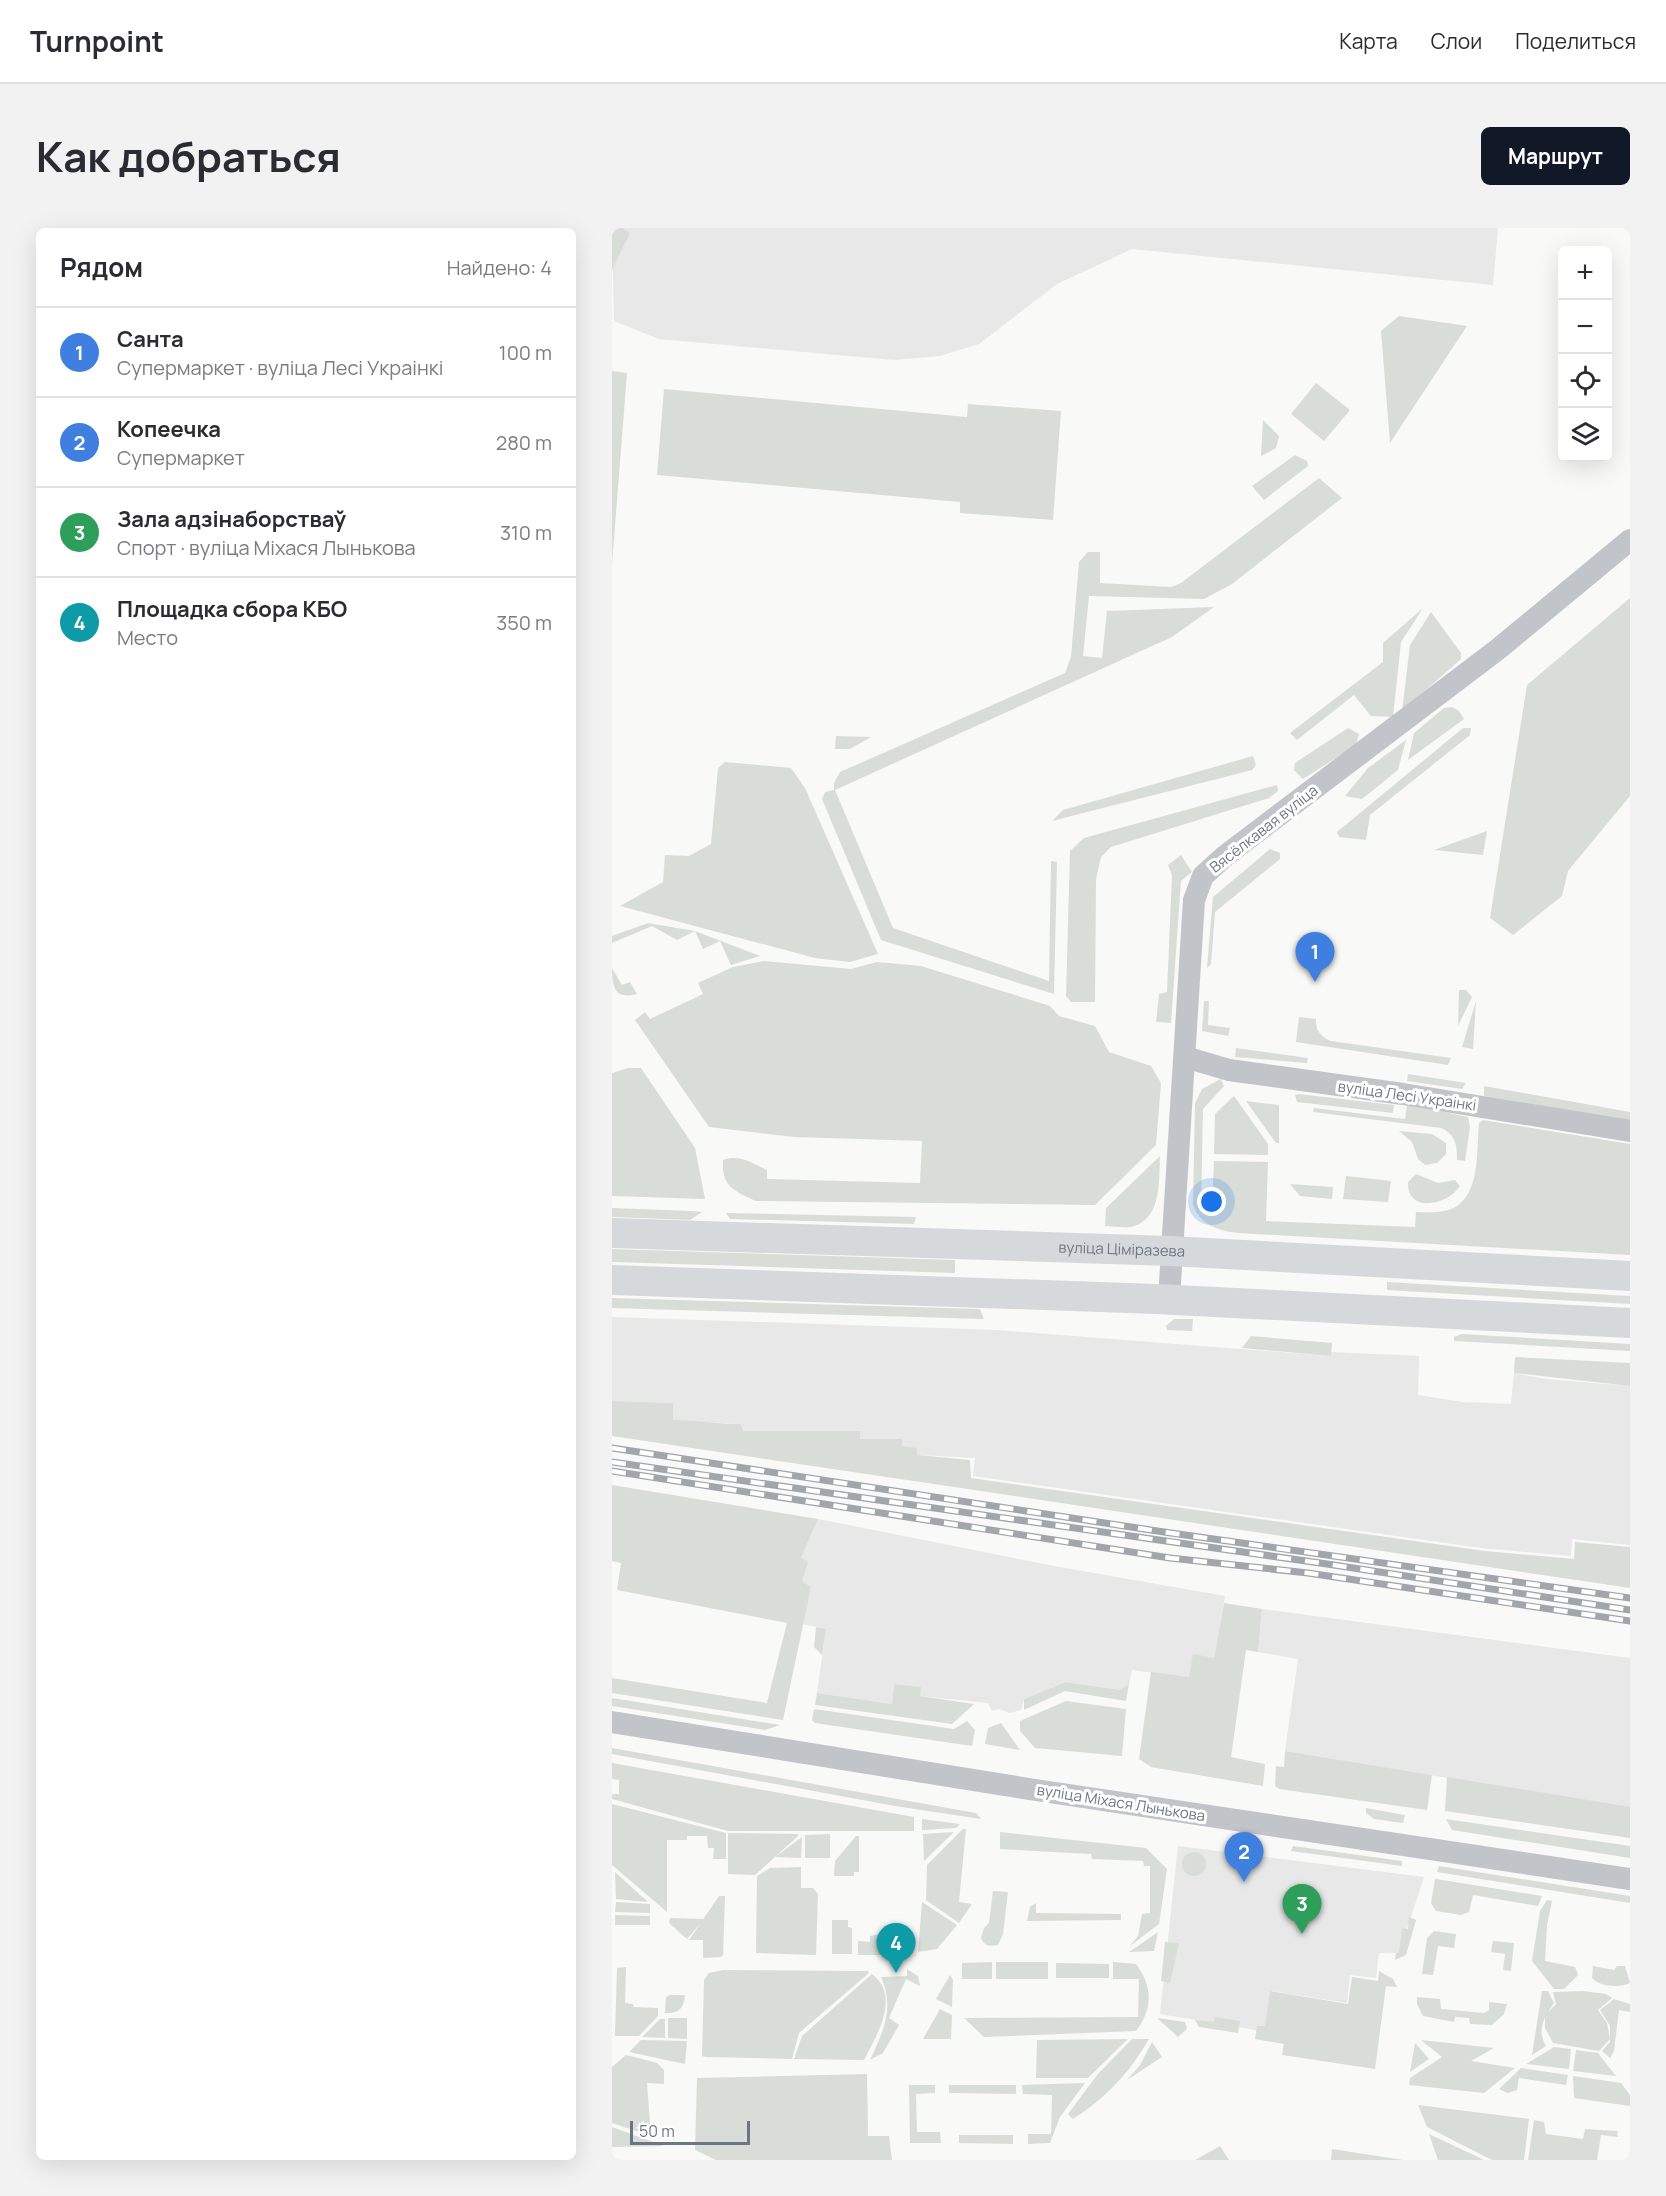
<!DOCTYPE html>
<html lang="ru">
<meta charset="utf-8">
<style>
body{margin:0;font-family:Manrope,sans-serif;background:#f2f2f3;color:#2b2b33}
.controls{position:absolute;right:18px;top:18px;display:grid;overflow:hidden;border-radius:9px;box-shadow:0 6px 24px #0002}
.controls button{width:54px;height:54px;display:grid;place-items:center;padding:0;border:0;border-bottom:2px solid #e1e1e2;background:#fff;color:#2b2b33;font:30px sans-serif}
.scale{position:absolute;left:18px;bottom:15px;width:120px;box-sizing:border-box;padding-left:6px;border:3px solid #6c7784;border-top:0;font-size:16px;line-height:21px;white-space:nowrap;color:#6c7784;-webkit-text-stroke:4px #fff;paint-order:stroke}
.you{position:absolute;left:600px;top:974px;width:21px;height:21px;margin:-15px;border:4px solid #fff;border-radius:50%;background:#1a73e8;box-shadow:0 0 0 9px #1a73e833}
.badge{display:grid;place-items:center;width:39px;height:39px;border-radius:50%;background:#111827;color:#fff;font-size:20px;font-weight:700}
.pin{position:absolute;translate:-50% -50px;filter:drop-shadow(0 2px 3px #0008)}
.pin::after{content:'';position:absolute;top:32px;width:21px;height:18px;background:inherit;clip-path:polygon(0 0,100% 0,50% 100%)}
.list{margin:0;padding:0;list-style:none}
h2{display:flex;justify-content:space-between;align-items:center;height:78px;margin:0;padding:0 24px;font-size:26px}
h2 small{font-size:20px;font-weight:400;color:#7c7c81}
.list li{display:grid;grid-template-columns:39px 1fr auto;gap:18px;align-items:center;box-sizing:border-box;height:90px;padding:0 24px;border-top:2px solid #e1e1e2}
.list b{display:block;font-size:22px;white-space:nowrap}
.list p{margin:0;font-size:20px;white-space:nowrap;color:#7c7c81}
.list em{font-size:20px;font-style:normal;color:#7c7c81}
.icon{flex:none;width:33px;height:33px;fill:none;stroke:currentColor;stroke-width:2;stroke-linecap:round;stroke-linejoin:round}
.map{position:relative;flex:none;width:1018px;height:1932px;overflow:hidden;border-radius:9px}
header{display:flex;align-items:center;gap:36px;box-sizing:border-box;height:84px;padding:0 30px;background:#fff;border-bottom:2px solid #e1e1e2}
header strong{font-size:28px}
nav{display:flex;gap:33px;margin-inline-start:auto;font-size:21px}
.intro{display:flex;align-items:center;justify-content:space-between;box-sizing:border-box;height:144px;padding:0 36px}
h1{margin:0;font-size:42px}
.button{padding:15px 27px;border-radius:9px;background:#111827;color:#fff;font-size:21px;font-weight:700}
main{display:flex;gap:36px;padding:0 36px}
aside{flex:1;background:#fff;border-radius:9px;box-shadow:0 6px 24px #0002}
.map>svg:first-child{display:block}
.built{fill:#e7e8e7}
.green{fill:#d9ddd7}
.lines{fill:none;stroke-linecap:round;stroke-linejoin:round}
.tertiary{stroke:#c1c4c8;stroke-width:22}
.primary{stroke:#d6d9dc;stroke-width:30}
.rail-casing{stroke:#a1a6ac;stroke-width:7}
.rail{stroke:#fff;stroke-width:4.5;stroke-dasharray:14;stroke-linecap:butt}
.labels{text-anchor:middle;stroke-width:6;stroke-linejoin:round;paint-order:stroke}
.street-label{font-size:15px;fill:#6c7784;stroke:#fff}
</style>
<header>
<strong>Turnpoint</strong>
<nav><a>Карта</a><a>Слои</a><a>Поделиться</a></nav>
</header>
<div class="intro"><h1>Как добраться</h1><a class="button">Маршрут</a></div>
<main>
<aside>
<h2>Рядом<small>Найдено: 4</small></h2>
<ul class="list">
<li><span class="badge" style="background:#3f7fe0">1</span><div><b>Санта</b><p>Супермаркет · вуліца Лесі Украінкі</p></div><em>100 m</em></li>
<li><span class="badge" style="background:#3f7fe0">2</span><div><b>Копеечка</b><p>Супермаркет</p></div><em>280 m</em></li>
<li><span class="badge" style="background:#2e9e5b">3</span><div><b>Зала адзінаборстваў</b><p>Спорт · вуліца Міхася Лынькова</p></div><em>310 m</em></li>
<li><span class="badge" style="background:#0f9aa8">4</span><div><b>Площадка сбора КБО</b><p>Место</p></div><em>350 m</em></li>
</ul>
</aside>
<div class="map">
<svg width="1018" height="1932" viewBox="0 0 1018 1932">
<rect width="100%" height="100%" fill="#f9f9f7"/>
<path class="built" d="M0 0H886L881 57 520 21 445 56 367 116 328 128 282 132 47 111 2 93Z
M0 1089 384 1102 718 1128 719 1124 807 1128 806 1167 850 1174 899 1176 902 1145 934 1151 1018 1158V1317L960 1311 959 1328 869 1320 361 1248 363 1230 305 1227 290 1219V1212L248 1211V1203H130L129 1196 61 1192V1175L0 1173Z
M206 1291 442 1338 613 1368 602 1430 577 1450 520 1442 517 1456 508 1462 454 1454 412 1471 409 1482 398 1485 387 1481 380 1483 376 1475 307 1468 309 1460 282 1456 280 1476 205 1465 214 1401 190 1396 199 1359 189 1353V1330Z
M650 1381 1018 1430V1580L673 1523 686 1431 646 1424Z
M566 1618 812 1649 787 1725H767L764 1750 738 1747 735 1775 660 1763 655 1804 548 1786Z"/>
<path class="green" d="M0 0H10L18 5 0 42Z
M787 88 855 98 778 215 769 103Z
M0 143 15 145 0 336Z
M704 155 738 182 712 213 679 186Z
M52 161 355 189 356 176 449 183 441 292 348 285V274L45 247Z
M651 192 667 208 664 220 649 228Z
M683 227 695 233 696 238 652 272 640 258Z
M707 250 730 270 620 356 592 371 477 368 471 428 490 430 495 383 602 379 560 409 223 562 281 700 437 753 439 633 445 634 442 766 269 712 210 571 213 564 222 562V555L228 544 453 445 459 429 467 334 476 324H488V355L559 359 569 355Z
M1018 370V568L956 643 950 668 901 707 878 690 915 457Z
M811 380 789 414 781 489 759 488 742 467 685 512 678 505 771 434V415Z
M819 384 849 425V431L790 483 798 417Z
M840 479 847 483 852 491 796 532 802 505 832 480Z
M736 500 747 506 744 517 691 551 682 542 683 535Z
M851 500H859L858 507 758 587 754 612 727 609 725 604Z
M224 508 259 509 238 521H223Z
M794 512 786 542 750 571 733 568 756 540Z
M641 528 644 537 640 542 440 593 451 582Z
M113 534 179 540 193 560 266 726 238 734 203 730 8 678 51 654 53 627 77 628 99 616 106 540Z
M665 557 666 563 657 570 499 619 489 629 484 651 483 774H459L454 768 458 623 472 610Z
M875 603 871 627 822 622Z
M658 621 668 625V631L603 684 599 736 595 740 601 669Z
M569 627 580 644 569 653 559 795 544 794 547 766 555 764 560 647 556 637Z
M36 695 83 703 148 728 119 737 108 713 91 721 83 703 65 712 40 698 0 715V708Z
M152 733 239 741 265 734 309 738 438 778 447 788 483 798 497 824 539 838 549 855 544 917 483 977 144 973C123 963 109 959 111 932 127 926 140 935 155 942V951L308 955 310 913 182 909 97 899 23 792 33 784 38 791 91 766 86 755 121 739Z
M0 740 10 757 18 754 25 766C3 772 0 759 0 740Z
M847 762H854L860 769 846 798Z
M592 773H597L596 797 618 800 616 808 590 803Z
M864 773 861 821 850 819Z
M687 789 704 791C703 802 709 809 719 813L839 830 836 837 684 814Z
M624 820 696 830 695 835 623 829Z
M16 840H29L83 920 93 971 0 968V845Z
M796 846 854 855 850 861 795 853Z
M609 851 612 858 591 881 589 978 600 977 602 933 656 934 654 993 803 999 804 984C813 984 823 985 832 983 870 976 864 924 867 895L871 892 1018 916V1027L626 1005C607 1003 588 997 581 977L583 875 590 861Z
M872 858 1018 884V893L872 868Z
M687 866 782 877 781 885 685 874 683 867Z
M622 868 656 916V927L602 926 603 886Z
M634 873 667 877V915H664Z
M795 876 856 889 858 899 853 933 845 932C845 917 844 907 829 900L701 884 702 880 793 891Z
M787 903 820 906 834 915V926L825 935 813 937 806 931 800 914Z
M548 928C547 950 550 990 522 998 514 1001 502 998 493 998L494 980Z
M804 946 826 955 843 952 848 958C835 978 795 985 796 954Z
M734 948 779 953 776 974 731 971Z
M678 956 721 959 720 971 688 968Z
M0 980 80 983 90 984 78 992 0 989Z
M114 985 304 989 302 996 118 991Z
M0 1021 343 1032V1045L0 1034Z
M775 1054 1018 1068V1076L775 1062Z
M0 1070 368 1081 372 1091 0 1080Z
M562 1091H581L580 1103 555 1102 554 1098Z
M850 1106 1018 1116V1123L842 1113V1109Z
M639 1108 720 1115 719 1128 630 1120Z
M903 1129 1018 1135V1158L902 1145Z
M0 1173 61 1175V1192C84 1192 106 1196 129 1196L131 1203H248V1211H290V1218L305 1220V1227L358 1232 359 1250 873 1323 962 1331 963 1314 1018 1319V1360L0 1208Z
M0 1257 206 1291 189 1330 196 1334 190 1353 199 1359 171 1492 0 1465V1450L155 1475 175 1395 5 1362 9 1335 0 1333Z
M612 1375 650 1381 646 1424 634 1422 619 1529 653 1536 651 1558 539 1539 527 1531 539 1444 577 1449 581 1426 602 1430Z
M204 1399 214 1401 210 1427 202 1419Z
M454 1454 508 1462 517 1456 514 1473 453 1463 412 1482V1471Z
M282 1456 309 1459 308 1468 362 1476 340 1496 203 1477 205 1465 280 1476Z
M0 1470 168 1497 153 1502 0 1478Z
M454 1473 514 1481 510 1528 423 1520 408 1503V1493Z
M202 1481 342 1501 355 1493 363 1502 360 1518 203 1495 200 1492Z
M389 1495 408 1522 373 1516 376 1500Z
M0 1520 364 1585 369 1591 283 1578 0 1526Z
M673 1523 820 1547 815 1582 667 1561 663 1558 664 1538 672 1539Z
M0 1535 302 1589V1603H116L0 1571V1566H7V1552L0 1551Z
M835 1549 1018 1579V1610L833 1583Z
M0 1576 114 1605V1631H101L102 1620H96L95 1608H75V1612H55V1684L0 1637Z
M754 1580 793 1587 791 1595 762 1591 754 1585Z
M310 1591 348 1596 344 1600 310 1602Z
M834 1591 1018 1618V1630L840 1602Z
M351 1601H354L347 1674 360 1676 347 1695 314 1672 315 1637Z
M342 1604 312 1633 311 1606Z
M388 1604 534 1620 555 1641 547 1696 518 1718 526 1708 530 1686 538 1685V1638H532L531 1633 480 1631 479 1626 388 1621Z
M116 1605 186 1606V1608L143 1647 116 1646Z
M218 1606V1630H193V1607Z
M244 1608H247V1644H242V1648H222L223 1633Z
M190 1609 189 1630 163 1629Z
M681 1618 790 1633V1638L679 1623Z
M570 1636a12 12 0 1 1 24 0a12 12 0 1 1-24 0Z
M827 1638 1018 1668V1675L825 1644Z
M189 1639V1660H201L206 1666 204 1727 144 1725 145 1648 158 1640Z
M3 1644 36 1674 4 1671Z
M823 1651H824L930 1668 926 1678 861 1667 857 1684 849 1687 824 1683 819 1675Z
M381 1663 396 1664 391 1706 386 1717C377 1718 373 1719 369 1710L372 1700 377 1695Z
M107 1668H113L111 1727 109 1729 91 1730V1712H77Z
M935 1672 940 1673 935 1697 933 1733 963 1739 966 1747 952 1761H942L920 1733 928 1683Z
M4 1674 38 1676V1685L3 1684Z
M310 1674 345 1697 325 1721 306 1724Z
M424 1675V1685L509 1686V1692L415 1693 418 1679Z
M3 1687 38 1688V1697H3Z
M797 1689 804 1692 794 1727 783 1732 784 1725H787L790 1700 796 1701Z
M58 1690 92 1691 75 1711 57 1695Z
M220 1692H236V1699L240 1700V1726H220Z
M822 1703 844 1706 842 1720 826 1718 821 1747 810 1746 815 1710Z
M282 1704V1718L276 1727H246V1713L258 1714V1708Z
M546 1704 542 1723 517 1724Z
M881 1713 902 1715 899 1743 891 1742 893 1726 879 1724Z
M553 1714 567 1715 558 1755 549 1753Z
M380 1734V1751H350V1735Z
M384 1734H436V1751H384Z
M501 1734 524 1736C541 1759 541 1780 524 1803L372 1809 352 1790 526 1789 527 1751H501Z
M444 1735 497 1736V1750H444Z
M981 1738 1002 1742 1005 1738H1013L1018 1755C1008 1760 988 1759 980 1750Z
M14 1739 13 1775 21 1776 22 1779 46 1780V1788L27 1808H3L5 1740Z
M295 1741 306 1748 308 1758 294 1751 277 1790 287 1797 271 1825 258 1832C271 1804 283 1780 269 1749L295 1748Z
M111 1742 256 1743 257 1745 187 1805 180 1831 94 1829 90 1828 92 1752 97 1745Z
M767 1743 781 1751 785 1759 774 1758 763 1841 670 1827 672 1816 643 1811 645 1798H653L658 1763 736 1776 740 1749 766 1753Z
M260 1746C289 1768 265 1807 252 1832L182 1831 190 1808Z
M338 1747 341 1752 340 1779 324 1771Z
M930 1763H936L942 1775C933 1788 924 1801 934 1818L920 1827Z
M971 1763 994 1766 1000 1770 986 1782 995 1795 998 1811 987 1823 941 1815 933 1800V1787L944 1776 941 1764Z
M58 1767H73C72 1780 67 1786 53 1785L54 1769Z
M805 1769 828 1771 829 1781 872 1785 877 1782V1774L895 1776 892 1786 880 1797 858 1796 857 1790 843 1789 842 1794 811 1788 805 1776Z
M1002 1771 1018 1776V1784L1007 1782 1002 1823 998 1830 990 1823 998 1814V1798L988 1782Z
M328 1781 340 1787 339 1811H311Z
M603 1789 628 1793 626 1805 587 1799 583 1792 602 1794Z
M56 1790H75V1811L56 1810Z
M545 1790 573 1794 575 1801 566 1809Z
M48 1791H53V1810L30 1809Z
M516 1811 476 1850H424L425 1812Z
M520 1811H537C518 1844 494 1870 461 1891L456 1886 485 1847Z
M29 1812 75 1813 73 1836 17 1824Z
M809 1812 882 1820 859 1833 903 1840 872 1865 797 1857 798 1850 830 1829Z
M540 1814 550 1829 515 1852 528 1837Z
M803 1815 817 1831 798 1844Z
M942 1819 959 1821 957 1841 914 1836Z
M964 1822 986 1825 1004 1848 961 1843Z
M14 1827 45 1835 52 1842V1856L35 1855 39 1908 0 1895V1839Z
M909 1840 956 1847 954 1857 907 1850 905 1862 896 1865 887 1861Z
M255 1846 256 1908H277L280 1932H104L83 1922 85 1850Z
M961 1848 1009 1855 1018 1867V1878L962 1870Z
M473 1855 448 1889 438 1915 416 1916V1906H439L440 1867 411 1866 410 1857Z
M297 1857H323V1865L304 1866 305 1904H328L329 1915H298Z
M337 1857H404V1866L337 1865Z
M806 1877 917 1891 912 1932H880L815 1899Z
M922 1892 932 1894 934 1906 971 1911 973 1901 1005 1903 1006 1909 989 1907 985 1932H916Z
M0 1899 52 1918 0 1919Z
M817 1906 868 1930 871 1932H826Z
M347 1907H401V1916L347 1915Z
M608 1918 617 1932H583Z
M720 1921 791 1932H719Z"/>
<g class="lines">
<path class="tertiary" d="M573 829 617 842 791 866 1018 903
M557 1071 582 672 591 648 613 628 885 422 1018 312
M0 1494 417 1561 1018 1651"/>
<g class="primary">
<path id="s1" d="M0 1005 558 1023 1018 1048"/>
<path d="M0 1052 544 1071 1018 1095"/>
</g>
<g class="rail-casing">
<path id="rail" d="M0 1220 552 1304 1018 1370
M0 1234 715 1336 1018 1382
M0 1243 558 1330 696 1345 1018 1393"/>
</g>
<use href="#rail" class="rail"/>
</g>
<g class="labels">
<g class="street-label">
<text transform="translate(652 601) rotate(-38)" y="5">Вясёлкавая вуліца</text>
<text transform="translate(795 868) rotate(8)" y="5">вуліца Лесі Украінкі</text>
<text dy="5" stroke="none"><textPath href="#s1" startOffset="510">вуліца Ціміразева</textPath></text>
<text transform="translate(509 1575) rotate(9)" y="5">вуліца Міхася Лынькова</text>
</g>
</g>
</svg>
<div class="controls">
<button>+</button>
<button>−</button>
<button><svg class="icon" aria-label="locate" viewBox="0 0 24 24"><circle cx="12" cy="12" r="6"/><path d="M12 2v4M12 18v4M2 12h4M18 12h4"/></svg></button>
<button><svg class="icon" aria-label="layers" viewBox="0 0 24 24"><path d="M12 4l9 5-9 5-9-5zM3 14l9 5 9-5"/></svg></button>
</div>
<div class="scale">50 m</div>
<div class="you"></div>
<div class="pin badge" style="left:703px;top:754px;background:#3f7fe0">1</div>
<div class="pin badge" style="left:632px;top:1654px;background:#3f7fe0">2</div>
<div class="pin badge" style="left:690px;top:1706px;background:#2e9e5b">3</div>
<div class="pin badge" style="left:284px;top:1745px;background:#0f9aa8">4</div>
</div>
</main>
